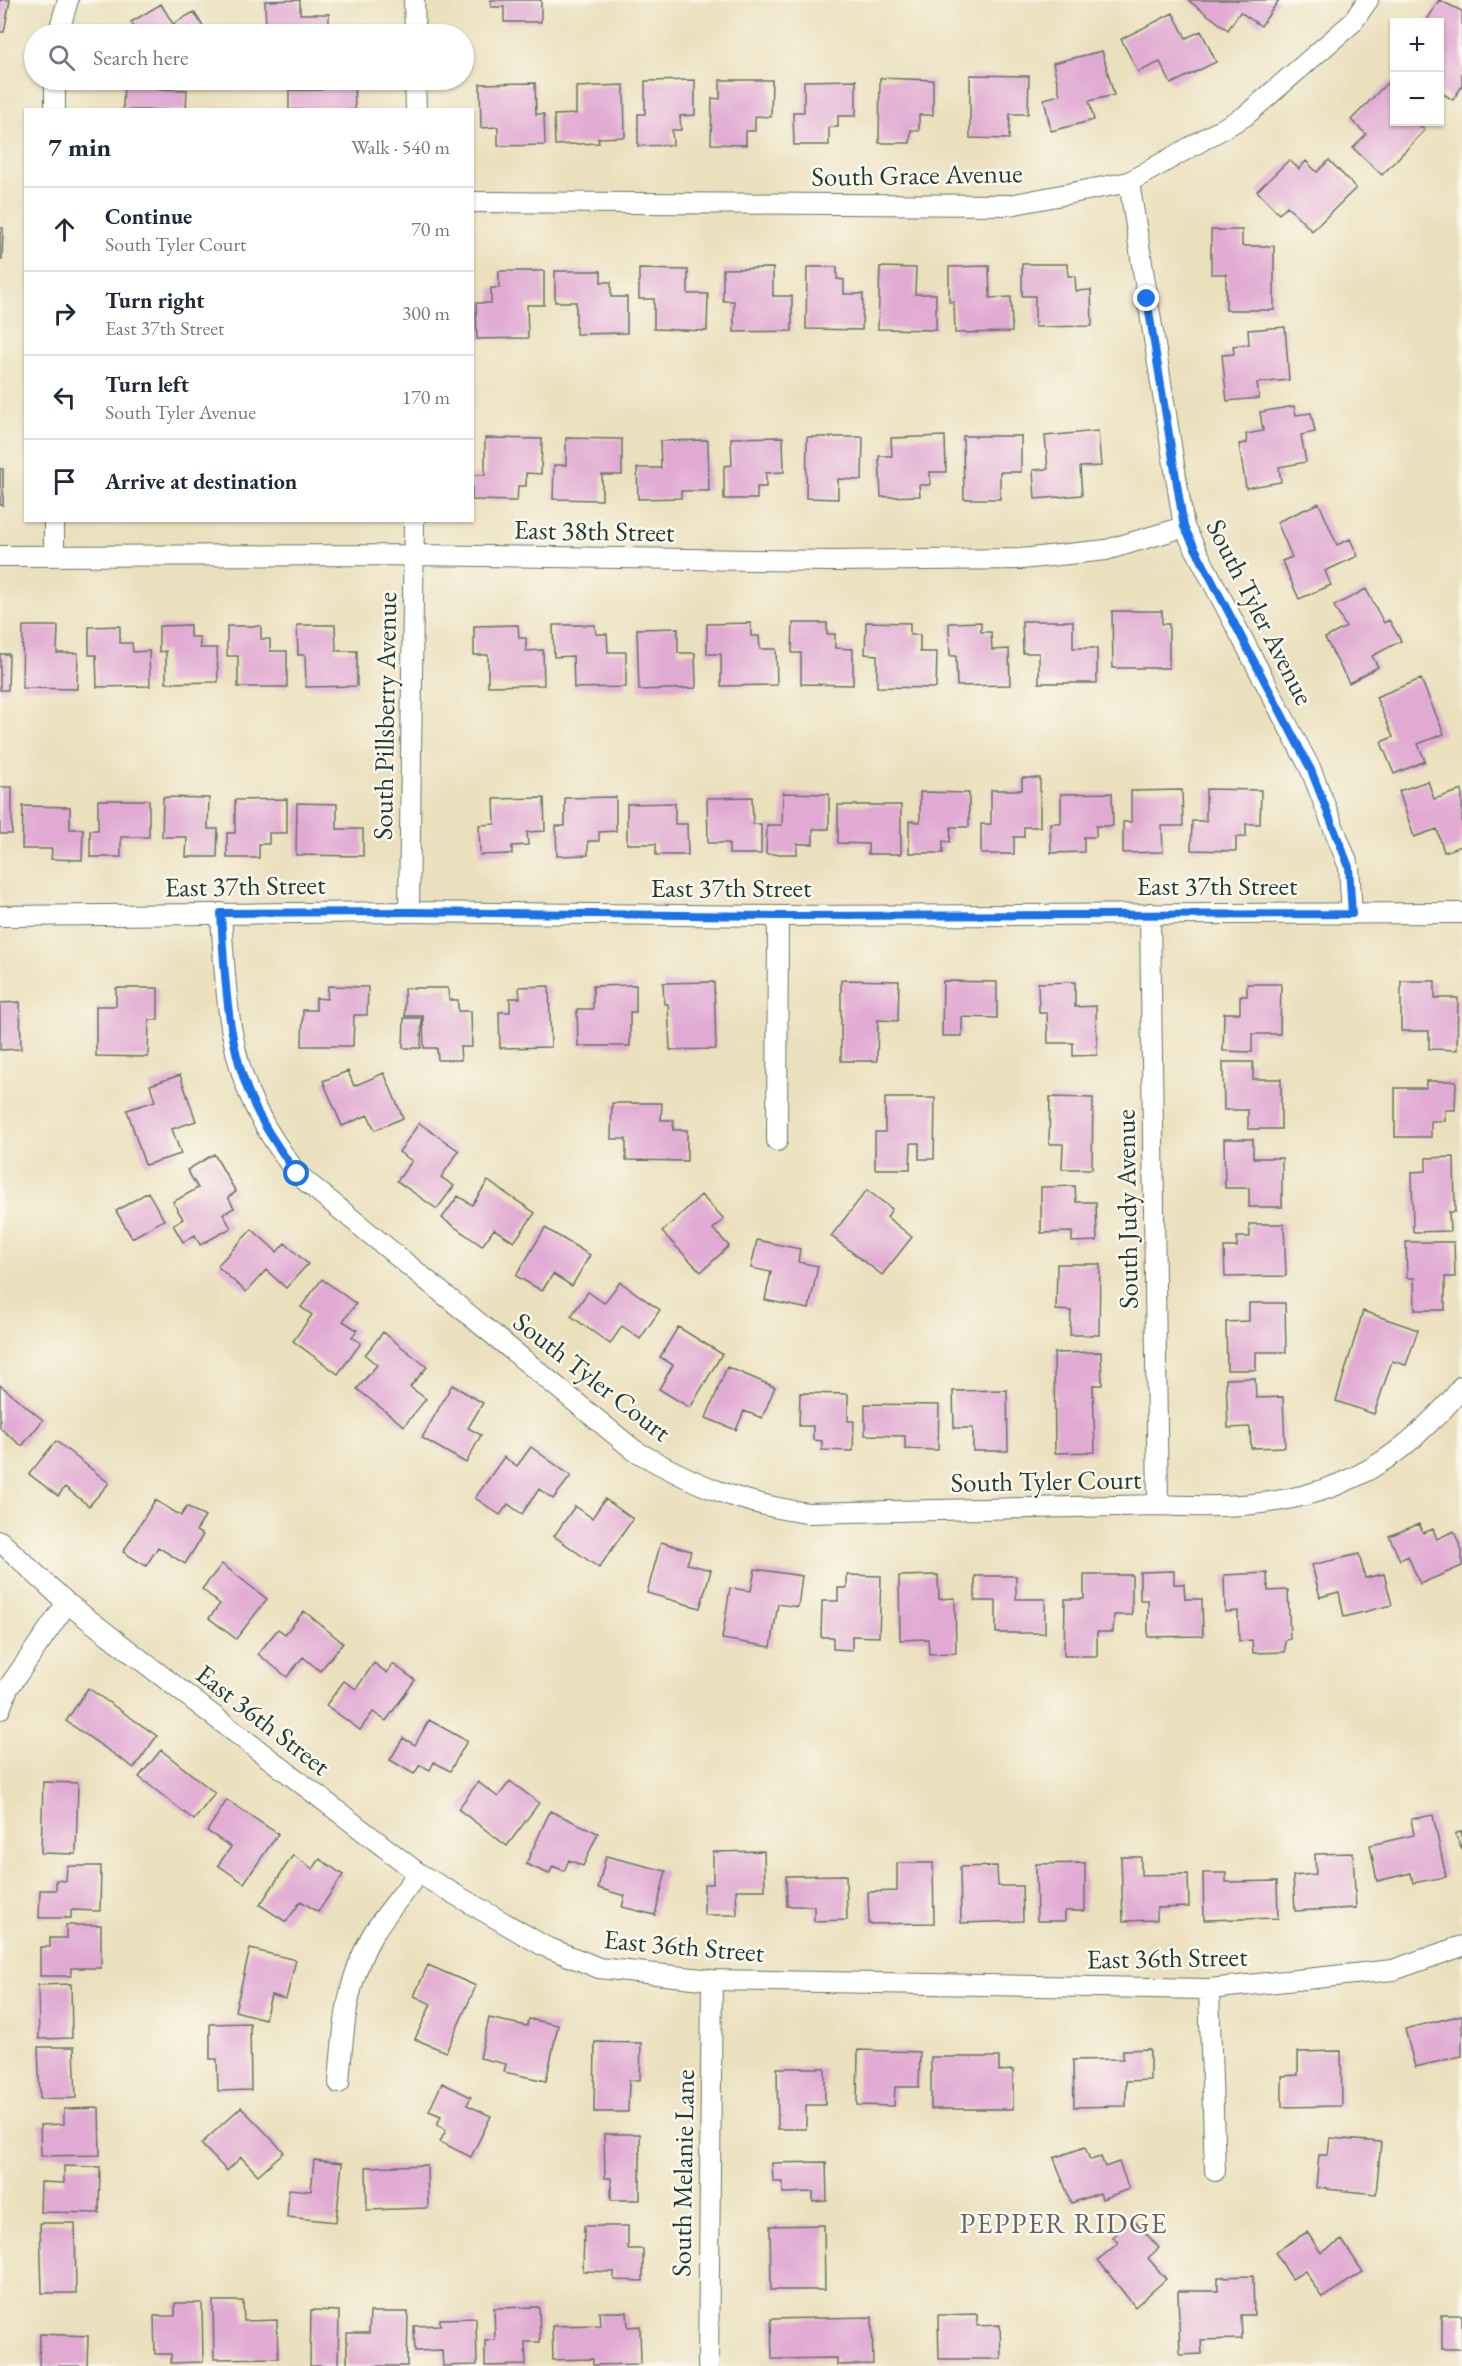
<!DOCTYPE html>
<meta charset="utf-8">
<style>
body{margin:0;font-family:"EB Garamond",serif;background:#f2f2f3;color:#1f2937}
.controls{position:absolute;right:18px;top:18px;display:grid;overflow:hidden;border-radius:0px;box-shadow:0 2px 4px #0004}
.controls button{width:54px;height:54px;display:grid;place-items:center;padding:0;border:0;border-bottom:2px solid #e0e1e3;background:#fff;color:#1f2937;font:30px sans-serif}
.stop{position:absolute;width:18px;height:18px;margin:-14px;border:4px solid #1a73e8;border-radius:50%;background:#fff}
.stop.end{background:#1a73e8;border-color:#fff;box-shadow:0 2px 6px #0008}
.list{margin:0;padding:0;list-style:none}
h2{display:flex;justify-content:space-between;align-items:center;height:78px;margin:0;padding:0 24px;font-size:26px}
h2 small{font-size:20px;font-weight:400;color:#747a83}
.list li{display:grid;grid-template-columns:39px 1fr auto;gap:18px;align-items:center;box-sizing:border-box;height:84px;padding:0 24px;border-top:2px solid #e0e1e3}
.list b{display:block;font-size:22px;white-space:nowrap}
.list p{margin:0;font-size:20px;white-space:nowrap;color:#747a83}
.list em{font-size:20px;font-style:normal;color:#747a83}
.icon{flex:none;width:33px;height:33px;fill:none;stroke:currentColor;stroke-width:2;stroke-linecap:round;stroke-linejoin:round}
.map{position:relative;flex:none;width:1462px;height:2366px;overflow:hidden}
.search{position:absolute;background:#fff;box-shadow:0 2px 4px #0004;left:24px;top:24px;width:450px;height:66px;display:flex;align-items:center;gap:15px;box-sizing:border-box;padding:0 21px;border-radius:33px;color:#747a83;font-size:22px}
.panel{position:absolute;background:#fff;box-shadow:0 2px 4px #0004;left:24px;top:108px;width:450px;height:414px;border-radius:0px}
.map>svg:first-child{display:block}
.building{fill:#e1aad3}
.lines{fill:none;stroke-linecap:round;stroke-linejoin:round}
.minor-casing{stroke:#667664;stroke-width:22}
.minor{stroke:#fff;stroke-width:20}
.route{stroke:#1a73e8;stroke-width:8}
.labels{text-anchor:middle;stroke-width:5;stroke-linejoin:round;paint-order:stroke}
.street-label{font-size:27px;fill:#1f3d34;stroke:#fbf7ec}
.neighbourhood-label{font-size:28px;letter-spacing:1.5px;fill:#63636c;stroke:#fbf7ec}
</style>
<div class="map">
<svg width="1462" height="2366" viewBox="0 0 1462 2366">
<rect width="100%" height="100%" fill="#fbf7ec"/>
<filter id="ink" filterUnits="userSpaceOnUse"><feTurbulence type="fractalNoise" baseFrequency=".0167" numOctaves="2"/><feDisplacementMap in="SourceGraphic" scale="12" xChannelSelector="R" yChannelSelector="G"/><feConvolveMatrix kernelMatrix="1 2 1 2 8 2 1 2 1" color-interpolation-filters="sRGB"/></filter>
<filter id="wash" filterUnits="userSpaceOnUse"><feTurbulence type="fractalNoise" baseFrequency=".008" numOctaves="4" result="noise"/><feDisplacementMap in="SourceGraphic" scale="24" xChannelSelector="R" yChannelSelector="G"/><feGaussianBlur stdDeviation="1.35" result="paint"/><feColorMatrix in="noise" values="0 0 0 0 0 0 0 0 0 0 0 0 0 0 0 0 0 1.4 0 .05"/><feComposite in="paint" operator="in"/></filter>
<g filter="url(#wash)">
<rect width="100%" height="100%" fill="#ebe0bd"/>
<g id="blocks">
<path class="building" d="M0 0H10L4 32H0Z
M300 0V14H329V34L266 33 265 1Z
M491 0H541V22H504V7H491Z
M1188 0H1279L1261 26 1240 12 1228 30Z
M1439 0 1462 11V86L1453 100 1440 92V22H1426Z
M161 4 173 24 194 12 208 34H139L131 22Z
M1173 13 1186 38 1201 31 1216 62 1171 84 1160 62 1138 72 1121 39Z
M1102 51 1114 95 1089 101 1094 120 1051 131 1044 99 1060 95 1053 63Z
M970 75 1029 76 1028 114H1010L1009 139 970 138Z
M880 78 933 80V115H919V131L911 130 910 143H879Z
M124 80 156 81V89L187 90 186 110H123Z
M322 80H354L355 110H289V90H322Z
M695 80V115L680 116 681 130H672L673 145 638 146V114H645V81Z
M720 80H772L771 117 755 116V131H746V145L711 144 712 98 720 99Z
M856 80V116H838V127H829V145H794L793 112H804V81Z
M1389 81 1394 87V122H1415L1425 130 1382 175 1353 148 1366 134 1351 120Z
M535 83 536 114H544L545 145 498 146V127L481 128 480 84Z
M624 85 625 137 598 138 599 143 555 145 554 115 576 114V87Z
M1289 160 1299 169 1306 161 1317 172 1329 160 1356 188 1312 231 1287 206 1279 214 1257 191Z
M0 228H3L2 260H0Z
M1211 230H1242V246H1274V310H1226V274H1211Z
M1022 264H1067L1068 276H1075L1076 291 1091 290 1092 326 1035 327V296H1022Z
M989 266 990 298 1011 297 1012 332 955 333 954 302H949V267Z
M807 267H837V279L844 280V294H863L862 330 806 329Z
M880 267 916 268 915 294H936V330L878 329Z
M773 268V296H792V331L734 332V301H723V269Z
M639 269 688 270V294H708L707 331 654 329V299H639Z
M499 271H544V305H527L528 338 477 339 476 303H491V288H499Z
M555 271H601V282H611V297H627V333L576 334V302H555Z
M1285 327 1289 380 1257 383 1259 398 1227 401 1222 355 1234 354 1233 346 1249 344 1248 330Z
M1294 406 1296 415 1311 413 1315 432 1301 435 1306 462 1279 467 1281 482 1246 488 1239 444 1247 443 1246 434 1263 431 1260 412Z
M1098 431 1101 466 1080 467 1082 495 1035 499 1033 470 1048 469 1045 436Z
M945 436 946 472H930V485H919L920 496 881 497 879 456H892L891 438Z
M963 436H1021V472H1000V499H964Z
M783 437 784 472 766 473V487H757V499H724V466L732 465 731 438Z
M807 437H863L862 480 838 479V499L806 498Z
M485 438 542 439 541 474 526 473V486H518L517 501 472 500V475H485Z
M566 438 622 439V475H602V500L553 499 554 465H566Z
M708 440 709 491H681V498L638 499 637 468H661L660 441Z
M0 469H3V505H0Z
M1319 503 1337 545 1350 539 1358 556 1325 571 1331 585 1299 599 1282 561 1292 557 1277 522Z
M1366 589 1384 623 1389 620 1401 641 1372 656 1378 667 1349 683 1325 638 1346 627 1334 606Z
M1112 611H1162V624H1169V668H1113Z
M1022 621H1073V648H1097V683H1039V653H1023Z
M866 622 910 623V635H920V652H937L936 688 877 687V655L865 654Z
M981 622V632H991L992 650 1009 649 1010 685 957 686 956 656H950L949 623Z
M751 623V636H759L760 649H776L777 685 721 686V654H707V624Z
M793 623H827V634H835V648L853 649V685L801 684V653H792Z
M190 625V637H200V648H217L218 682 166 683V651L159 652V626Z
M297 625H335L336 651H357V686L306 687 305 655H298Z
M518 625 519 638H526V651L543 650 544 685 488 686V655H474V626Z
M553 625H595L596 634H607L608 652H626V687L574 688 573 656 554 657Z
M23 626H58L57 653H78L77 689 22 688Z
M120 626V643H132L133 652 149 651 150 686 97 687 96 655H89V627Z
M227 626H261V639H270V651H287V687H238V656H227Z
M678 628V653H695L696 688 639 690 637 629Z
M0 654H9L8 690H0Z
M1421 679 1444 734 1418 744 1425 761 1394 774 1381 742 1393 737 1376 697Z
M1022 778H1040V827H1024V837H1014V854H981V824H991V790H1022Z
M1428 781 1434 799 1462 790V846L1444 852 1437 829 1414 837 1399 791Z
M0 787H12V834H0Z
M1206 789 1261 790 1260 824H1246V837H1236V851L1191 850 1192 821H1206Z
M1182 790 1183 826H1162L1163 852 1123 853V822H1131V791Z
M920 792 969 793V827H951L950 842 943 841V853H909V821L920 822Z
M783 793 829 794V829H813V844H797V854H766L767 825H782Z
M1112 793 1113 826H1096V837H1084V852L1051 853 1050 823H1061V794Z
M163 797 209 798 208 829H218L217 857H186L187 837H162Z
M616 797V831L599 832V841H588V855L557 856 556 826H565V798Z
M752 797 753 824H761V854H729V843H708L707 798Z
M544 798 545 831 527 832 528 845 512 846V854L480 855 479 825 495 824 494 799Z
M287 799V833H269V844H259V858H227V833H235V800Z
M98 800H149V837H121V857H90V830H98Z
M297 803 337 804V829H363V856L296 855Z
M675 803V824H687L688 855H656V844H627V804Z
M838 805H901V854H868V844L838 843Z
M23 806 70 807V829H83L82 860 51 859 52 849H22Z
M841 980 899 981 898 1021 878 1020 877 1061H841Z
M943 981 997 982V1018L962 1017V1036H942Z
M1401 981H1435V998H1458L1457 1050 1429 1049V1031H1401Z
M714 982 716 1049 670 1050 668 1004H664L663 983Z
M1075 982V1007L1096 1006 1097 1055 1073 1056V1043H1048L1047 1013H1039L1038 983Z
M1247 984H1281L1280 1034H1252V1052L1223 1051 1224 1013H1240V996H1247Z
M636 985V1012H630V1046H578L577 1009H593V986Z
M328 986 368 987 367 1015H354L353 1046H302L303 1010H316V998L327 999Z
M549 986 551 1047 500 1048 499 1012H510V998H520L519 987Z
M116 988H158V1020H149L148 1057 96 1056V1006H116Z
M404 988H448L449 1000H458V1011H471L472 1047H460L461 1060H438L437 1048H424L423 1016H405Z
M20 1002 21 1049 0 1050V1003Z
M404 1018H422L421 1048H403Z
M1223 1062H1253V1079H1281V1129H1248V1110H1224Z
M348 1071 354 1086 384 1073 403 1118 375 1130 368 1115 342 1126 323 1081Z
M180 1075 196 1121 172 1129 181 1154 145 1165 127 1110 155 1101 150 1085Z
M1426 1081H1456L1455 1110H1445V1121H1431V1137H1395V1088H1426Z
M1050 1097 1093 1098 1092 1169H1062L1063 1144H1049Z
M885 1098H935L934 1159H919V1143H911L910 1169H875V1132H885Z
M612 1103H662L661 1120H674L673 1130H687V1161L626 1160V1139H611Z
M419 1123 459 1151 441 1177 454 1186 437 1209 397 1181 412 1161 399 1152Z
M1224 1139H1253V1158H1282V1207H1249V1188H1225Z
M214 1154 236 1192 228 1197 234 1208 223 1214 231 1228 200 1245 195 1235 183 1242 173 1225 183 1219 173 1202 198 1188 187 1170Z
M1454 1157 1455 1212H1449L1450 1231 1413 1232 1412 1172 1426 1171V1158Z
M488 1181 535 1213 514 1242 494 1229 482 1246 442 1218 458 1196 472 1205Z
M1075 1186 1076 1202H1096L1097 1241 1072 1242V1232L1041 1233V1187Z
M867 1190 892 1209 887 1217 912 1237 882 1275 831 1236Z
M148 1192 164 1220 132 1238 116 1211Z
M701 1195 724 1219 713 1229 729 1246 701 1272 662 1232Z
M1249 1224H1284L1286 1276 1225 1277 1224 1247H1237V1237H1250Z
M545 1228 590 1255 572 1286 553 1274 542 1291 516 1276Z
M252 1229 277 1252 285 1243 308 1264 286 1288 266 1270 246 1292 217 1266Z
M757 1240 800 1249 798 1262 818 1266 809 1309 765 1300 771 1272 751 1268Z
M1406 1242H1454L1455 1277H1445V1310H1415L1414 1278H1407Z
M1057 1264H1100L1099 1335H1070L1071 1311 1056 1310Z
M322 1279 356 1304 343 1321 357 1330 352 1337 361 1343 338 1374 293 1341 312 1315 301 1307Z
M620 1282 660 1310 640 1339 622 1326 610 1344 571 1316 588 1292 604 1303Z
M1249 1303H1285L1286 1352H1256V1370H1227L1226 1322 1249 1321Z
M1363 1311 1418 1330 1406 1365 1392 1361 1374 1414 1336 1401Z
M678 1327 722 1354 690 1408 659 1389 673 1365 660 1357Z
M383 1332 427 1367 410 1387 426 1399 404 1426 357 1389 377 1365 365 1355Z
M1101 1352 1102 1385H1093L1095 1452 1055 1453 1054 1353Z
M727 1367 775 1387 762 1418 744 1411 736 1430 706 1418Z
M1255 1378 1256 1398 1283 1397 1285 1447 1251 1448 1250 1427 1228 1428 1226 1379Z
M0 1385 43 1420 22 1446 0 1428Z
M452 1385 483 1403 468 1428 481 1435 466 1463 422 1438Z
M1007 1390 1008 1451H973V1428H954L953 1391Z
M800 1393 848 1394V1421H854L853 1451 822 1450V1441L813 1440V1426H799Z
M865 1404 939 1405 938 1450 905 1449V1436L865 1435Z
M56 1441 109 1483 89 1506 65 1487 58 1496 29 1474Z
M531 1447 571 1476 553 1499 539 1489 522 1514 508 1504 500 1515 475 1498 504 1457 517 1466Z
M605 1499 633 1519 599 1568 554 1536 575 1506 592 1518Z
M155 1500 181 1516 187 1506 205 1517 196 1531 203 1535 185 1564 158 1547 146 1566 123 1552Z
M1419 1524 1423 1533 1433 1529 1437 1539 1454 1531 1462 1551V1566L1420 1584 1408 1556 1400 1560 1389 1536Z
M661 1542 691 1551 687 1564 711 1570 700 1608 647 1593Z
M1359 1554 1365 1578 1384 1574 1392 1605 1344 1617 1339 1592 1320 1597 1312 1565Z
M222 1564 267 1599 236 1639 209 1618 220 1604 202 1589Z
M755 1569 802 1576 798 1607 778 1604 771 1647 722 1639 730 1588 751 1591Z
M1174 1571V1584H1184L1185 1599H1202L1203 1636 1148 1637V1600H1140V1572Z
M1267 1573 1268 1591 1288 1590 1290 1639 1285 1640V1652L1253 1653 1252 1640 1239 1641 1238 1611 1225 1612 1224 1575Z
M847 1575 881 1576 879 1637 852 1636V1650L833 1649V1637H821L822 1601H838V1588H847Z
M938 1575 939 1599 955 1598 956 1653 929 1654 928 1639 900 1640 899 1576Z
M1084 1575H1132V1615H1114L1113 1632H1097V1656H1064L1065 1599H1084Z
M975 1576H1016V1599H1045V1633H996V1601H975Z
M304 1611 343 1643 320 1671 303 1657 287 1677 258 1654 278 1629 285 1634Z
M374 1663 387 1673 393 1664 415 1680 386 1721 373 1712 360 1730 326 1705 344 1681 356 1689Z
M88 1688 157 1736 134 1768 66 1721Z
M429 1720 467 1741 450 1771 434 1762 430 1770 420 1765 414 1774 390 1760 403 1738 415 1745Z
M161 1750 215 1793 194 1820 139 1777Z
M510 1781 539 1803 507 1846 458 1809 478 1782 498 1797Z
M43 1782 78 1783 76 1854 41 1853Z
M227 1800 278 1834 244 1883 218 1865 231 1847 207 1831Z
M550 1811 598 1833 583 1866 569 1860 564 1871 553 1866 549 1874 526 1864Z
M1433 1815 1446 1877 1413 1883 1411 1873 1377 1881 1370 1845 1414 1835 1411 1819Z
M1462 1831V1849L1455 1834Z
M764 1851 765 1890H736L737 1915H704V1884H713V1852Z
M1353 1853 1356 1908 1295 1911 1293 1876 1316 1874 1315 1854Z
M293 1855 313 1869 320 1859 343 1875 318 1912 301 1901 286 1922 260 1905Z
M606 1856 666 1871 655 1915 622 1907 625 1896 598 1888Z
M1121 1857H1141V1875L1188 1874 1189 1907 1157 1908V1920L1123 1921Z
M897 1863H933L934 1923 869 1924 868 1892 897 1891Z
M1085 1863V1911H1065V1921H1037L1036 1864Z
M67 1866H101L100 1911 71 1910V1918H39L40 1890H56V1880L66 1881Z
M997 1866 998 1886H1022L1023 1921 961 1923 960 1867Z
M1203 1873H1226V1882L1277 1881 1278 1918 1204 1920Z
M846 1875 847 1920 814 1921V1906H787L786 1876Z
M66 1925H101V1968H71V1976H40V1947H50V1938H66Z
M250 1949 296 1960 286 1999 271 1995 265 2019 235 2011Z
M428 1965 476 1986 446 2052 415 2039 431 2004 414 1996Z
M71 1984 72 2038 39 2039 38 1985Z
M1462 2015V2056L1415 2067 1405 2029Z
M489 2018 527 2026 529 2019 558 2025 546 2081 504 2072 506 2064 480 2058Z
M250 2023 251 2090 218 2091 217 2059H210V2024Z
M595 2042 641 2043 640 2080H629L628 2112H594Z
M38 2047H74L76 2098 40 2099Z
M1150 2049V2080L1126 2081V2106L1074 2107 1073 2060 1123 2059V2050Z
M858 2050 920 2052 919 2087H895L894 2106 857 2105Z
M1341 2051 1342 2106 1282 2107V2076L1298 2075V2052Z
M931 2057H999V2071L1013 2070V2109H931Z
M777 2068H825V2105H806V2129H778Z
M442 2083 471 2097 467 2105 491 2116 471 2157 440 2142 446 2130 437 2125 441 2116 429 2111Z
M241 2107 284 2152 258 2175 241 2157 227 2171 201 2144Z
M99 2108 100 2155 41 2156 40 2125 64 2124V2109Z
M604 2134H640V2200H611V2178H605Z
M1330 2138 1381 2142 1376 2194 1316 2188 1319 2155H1328Z
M1085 2147 1090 2160 1101 2157 1105 2167 1119 2162 1129 2189 1102 2199 1100 2193 1071 2203 1054 2158Z
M314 2160 342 2163 336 2222 287 2217 289 2189 311 2191Z
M826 2162 827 2201 813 2202V2192L783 2193V2182H773L772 2163Z
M427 2165 428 2208 367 2210 366 2167Z
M64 2166 100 2167 99 2213 40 2212 41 2182 64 2183Z
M1133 2219 1159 2248 1148 2258 1166 2279 1135 2307 1098 2260 1118 2243 1113 2237Z
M40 2223H75L76 2293H42Z
M824 2225 825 2290H771L770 2226Z
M584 2226H628V2249H643V2281L614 2280V2272L583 2271Z
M1307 2232 1321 2253 1342 2240 1363 2272 1322 2298 1305 2271 1292 2279 1275 2252Z
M1253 2276 1254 2315H1241L1242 2339 1201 2340 1202 2354 1180 2355 1178 2291H1218V2277Z
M213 2301H243L244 2321 277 2320 278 2358 214 2359Z
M175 2303H202L203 2362 171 2363V2354H155L154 2316H175Z
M539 2307 540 2342H525L526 2365 485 2366V2341L495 2340 494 2308Z
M311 2310 339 2311 338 2366H310Z
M370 2312H408L407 2366H347V2333H369Z
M599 2312H627L628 2327 640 2326 641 2364 593 2365V2359L553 2360 552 2326 600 2325Z
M977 2314V2326L1000 2325 1001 2359H939L938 2315Z
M1442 2315H1462V2349H1442Z
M872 2317 873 2364 837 2365V2358L772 2359 771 2319Z
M476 2318 477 2365 443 2366 442 2350 415 2351 414 2326 440 2325V2319Z
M40 2334 88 2336 87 2366H39Z"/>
</g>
</g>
<g filter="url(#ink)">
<use href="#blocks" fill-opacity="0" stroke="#667664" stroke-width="1.5"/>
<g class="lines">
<g class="minor-casing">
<path id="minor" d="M414 0 415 34
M58 34 68 0
M415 80 416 110
M55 110V80
M1129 182 1184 527 1311 770 1349 867 1352 914
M472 202 1010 205 1129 182 1245 116 1352 23 1368 0
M54 555V520
M0 556 414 555 830 561 1021 559 1106 550 1184 527
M409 912 414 520
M221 913C225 984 227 1061 264 1124 274 1142 286 1158 297 1174L634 1450C693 1484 738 1503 807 1513L1158 1505C1262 1510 1351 1502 1428 1424 1440 1412 1453 1401 1462 1386
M1150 913 1158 1505
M0 916 409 912 778 916 1462 913
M777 1141 778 916
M0 1541 67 1603 418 1873 544 1946 599 1968 712 1980 1209 1989 1393 1970 1462 1946
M0 1709 8 1688 67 1603
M1209 1989 1215 2171
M339 2083C343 2030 346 1979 374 1932 387 1912 404 1893 418 1873
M708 2366 712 1980"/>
</g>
<use href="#minor" class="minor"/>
</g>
</g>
<g class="lines" filter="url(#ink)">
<path class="route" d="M297 1174C286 1158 274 1142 264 1124 227 1061 225 984 221 913L409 912 778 916 1352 914 1349 867 1311 770 1184 527 1147 299"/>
</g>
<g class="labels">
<g class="street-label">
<text transform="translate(917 175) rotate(-1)" y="9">South Grace Avenue</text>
<text transform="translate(594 531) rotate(1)" y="9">East 38th Street</text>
<text transform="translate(1260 612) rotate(63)" y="9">South Tyler Avenue</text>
<text transform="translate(385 716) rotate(-89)" y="9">South Pillsberry Avenue</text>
<text transform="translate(245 886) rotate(-1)" y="9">East 37th Street</text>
<text x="1217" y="895">East 37th Street</text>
<text x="731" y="897">East 37th Street</text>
<text transform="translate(1127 1209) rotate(-91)" y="9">South Judy Avenue</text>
<text transform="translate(592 1377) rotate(38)" y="9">South Tyler Court</text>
<text transform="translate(1046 1481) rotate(-1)" y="9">South Tyler Court</text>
<text transform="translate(263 1720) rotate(38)" y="9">East 36th Street</text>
<text transform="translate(684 1946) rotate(5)" y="9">East 36th Street</text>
<text transform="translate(1167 1958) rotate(-1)" y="9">East 36th Street</text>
<text transform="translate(683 2173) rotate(-89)" y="9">South Melanie Lane</text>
</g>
<g class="neighbourhood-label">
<text x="1064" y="2233">PEPPER RIDGE</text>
</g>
</g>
</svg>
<div class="controls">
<button>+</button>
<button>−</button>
</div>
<div class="stop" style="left:297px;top:1174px"></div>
<div class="stop end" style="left:1147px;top:299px"></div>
<div class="search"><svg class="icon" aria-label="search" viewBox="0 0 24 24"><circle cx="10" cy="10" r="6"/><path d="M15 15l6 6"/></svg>Search here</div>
<section class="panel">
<h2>7 min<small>Walk · 540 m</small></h2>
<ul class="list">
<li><svg class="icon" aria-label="ahead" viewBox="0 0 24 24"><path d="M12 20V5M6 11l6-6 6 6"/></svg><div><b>Continue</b><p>South Tyler Court</p></div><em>70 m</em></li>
<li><svg class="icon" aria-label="right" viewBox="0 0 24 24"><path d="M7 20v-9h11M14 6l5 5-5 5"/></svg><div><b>Turn right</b><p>East 37th Street</p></div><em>300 m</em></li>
<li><svg class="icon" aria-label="left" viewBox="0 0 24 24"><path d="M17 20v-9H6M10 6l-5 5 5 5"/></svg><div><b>Turn left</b><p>South Tyler Avenue</p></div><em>170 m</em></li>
<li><svg class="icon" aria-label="arrive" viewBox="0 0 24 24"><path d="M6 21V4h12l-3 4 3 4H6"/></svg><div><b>Arrive at destination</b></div></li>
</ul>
</section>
</div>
